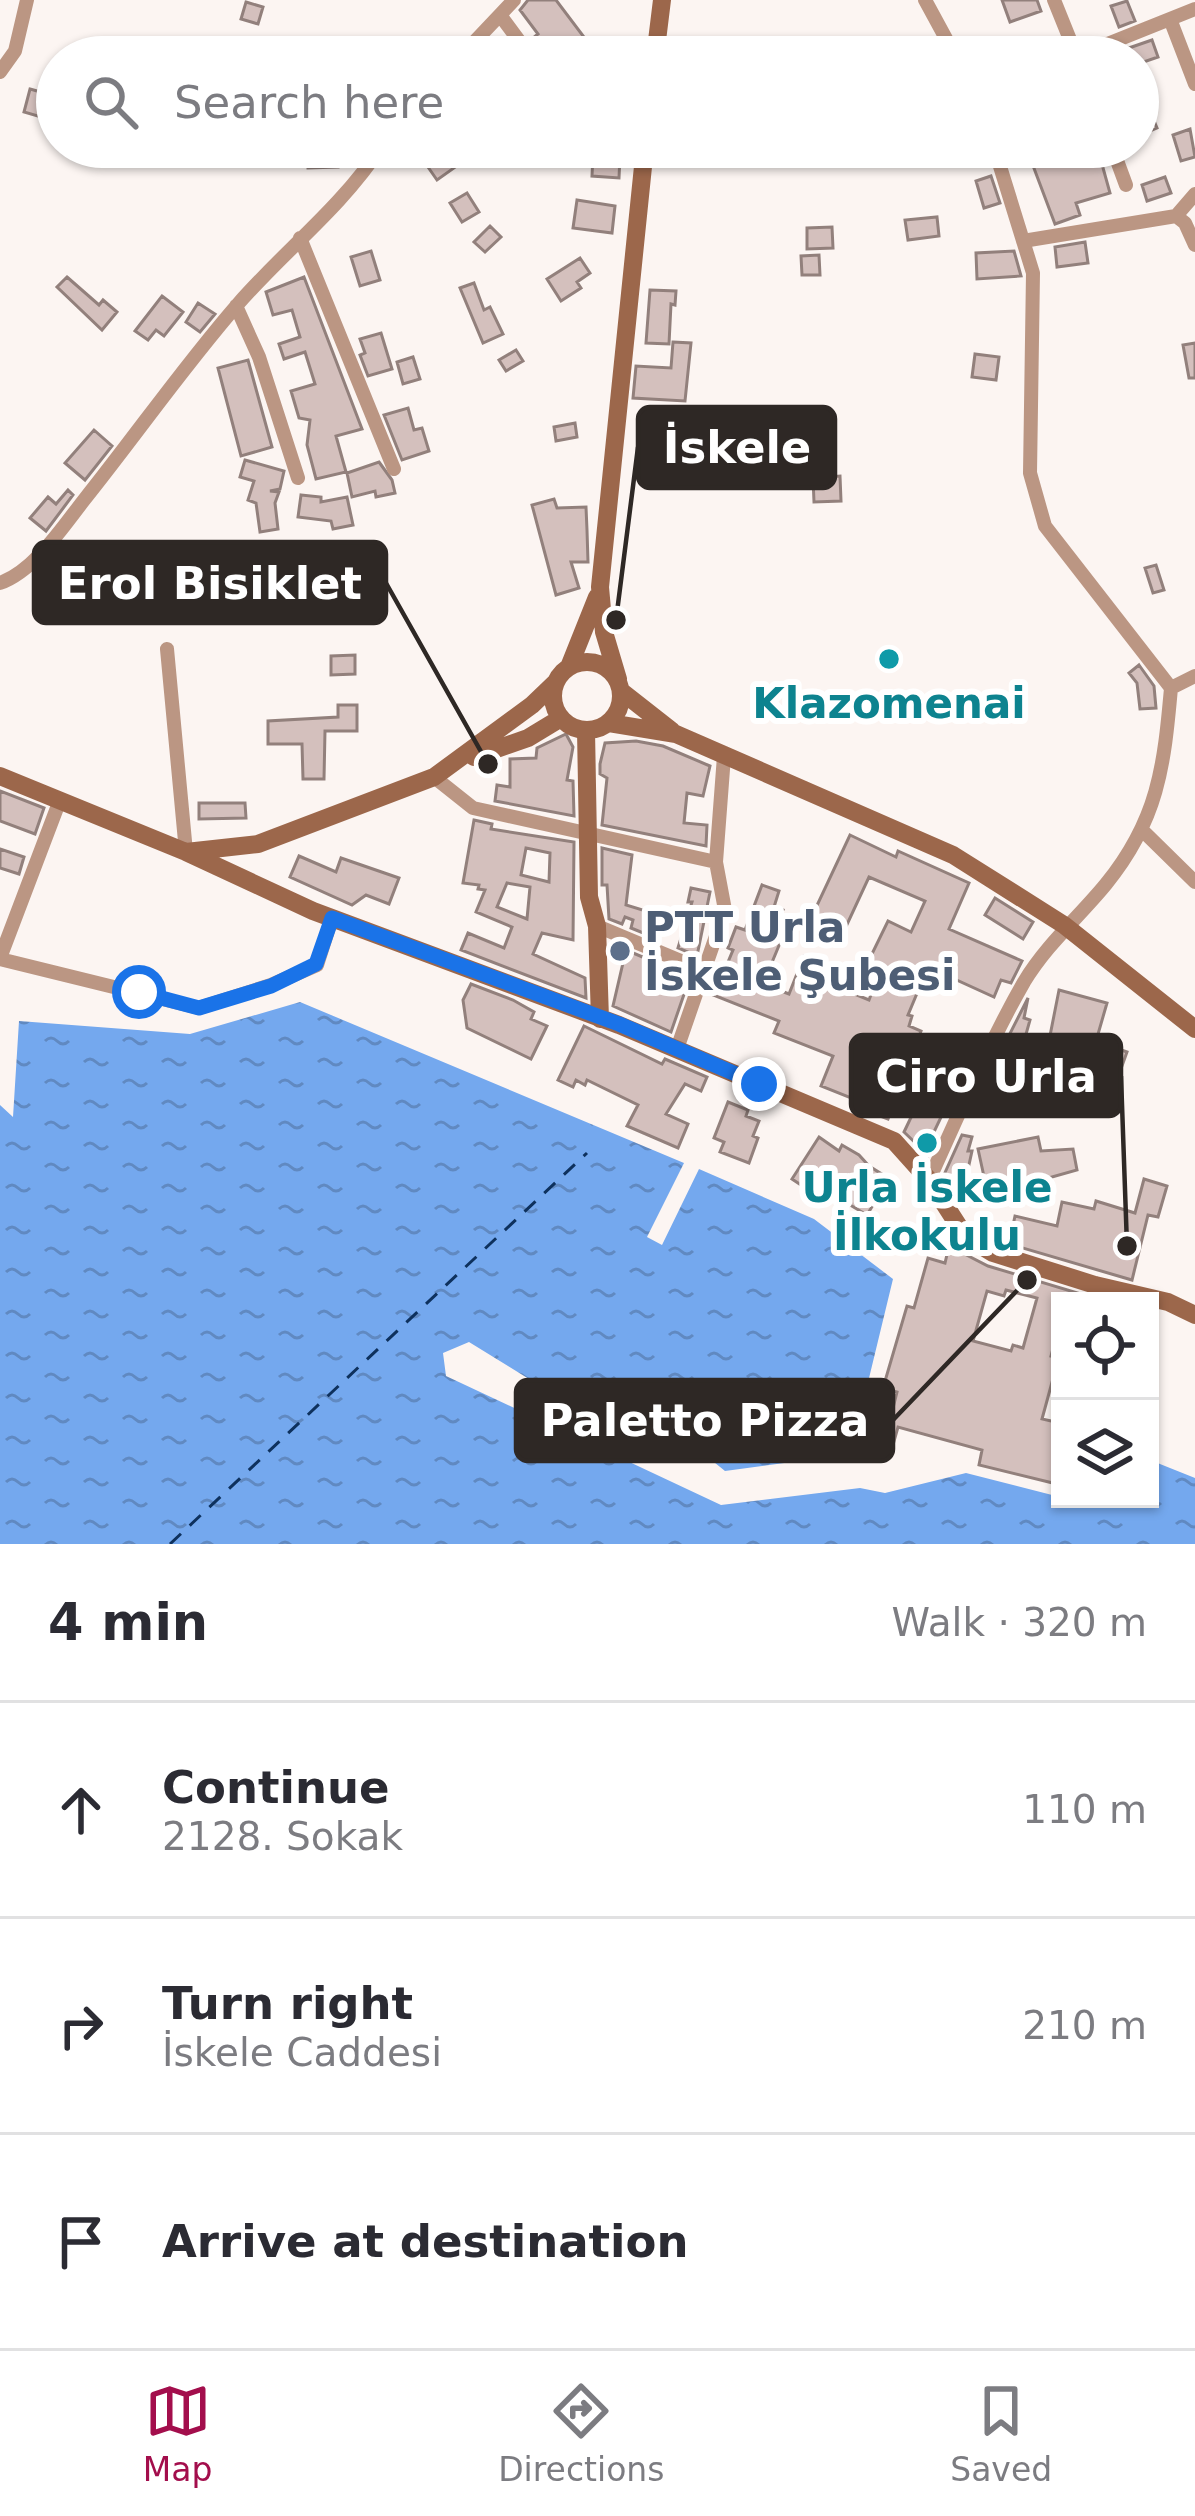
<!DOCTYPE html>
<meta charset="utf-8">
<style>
body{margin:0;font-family:"DejaVu Sans",sans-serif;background:#f2f2f3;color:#2b2b33}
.controls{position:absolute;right:36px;bottom:36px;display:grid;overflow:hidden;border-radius:0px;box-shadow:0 3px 9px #0004}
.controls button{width:108px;height:108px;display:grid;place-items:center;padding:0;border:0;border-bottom:3px solid #e1e1e2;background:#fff;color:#2b2b33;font:60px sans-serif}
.stop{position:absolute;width:36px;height:36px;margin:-27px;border:9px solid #1a73e8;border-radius:50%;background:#fff}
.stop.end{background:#1a73e8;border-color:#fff;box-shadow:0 3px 12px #0008}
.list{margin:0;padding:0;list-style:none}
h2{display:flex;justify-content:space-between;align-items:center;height:156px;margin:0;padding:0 48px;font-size:51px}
h2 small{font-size:39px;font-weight:400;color:#7c7c81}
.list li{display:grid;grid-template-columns:78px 1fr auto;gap:36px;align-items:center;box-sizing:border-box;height:216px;padding:0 48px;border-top:3px solid #e1e1e2}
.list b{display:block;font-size:45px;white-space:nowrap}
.list p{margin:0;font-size:39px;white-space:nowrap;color:#7c7c81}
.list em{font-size:39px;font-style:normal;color:#7c7c81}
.icon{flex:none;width:66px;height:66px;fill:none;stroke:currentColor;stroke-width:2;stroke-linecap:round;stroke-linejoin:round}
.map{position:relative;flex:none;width:1195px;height:1544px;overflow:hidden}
.search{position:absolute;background:#fff;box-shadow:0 3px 9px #0004;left:36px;right:36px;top:36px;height:132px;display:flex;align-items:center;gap:30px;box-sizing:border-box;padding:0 42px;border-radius:66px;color:#7c7c81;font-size:45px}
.sheet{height:804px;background:#fff}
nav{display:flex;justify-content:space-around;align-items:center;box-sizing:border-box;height:168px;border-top:3px solid #e1e1e2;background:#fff;font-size:33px;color:#7c7c81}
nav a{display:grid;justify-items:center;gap:6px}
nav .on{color:#a30e4c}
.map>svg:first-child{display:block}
.water{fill:url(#water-ripples)}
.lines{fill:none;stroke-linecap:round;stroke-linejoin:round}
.ferry{stroke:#0e315d;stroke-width:3;stroke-dasharray:15 12;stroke-linecap:butt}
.building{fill:#d4c0bd;stroke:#92807c;stroke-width:3;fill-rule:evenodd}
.street{stroke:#bb9683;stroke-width:14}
.secondary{stroke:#9c674b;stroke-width:18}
.route{stroke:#1a73e8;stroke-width:15}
.culture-dot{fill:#0f9aa8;stroke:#fff;stroke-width:4.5}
.service-dot{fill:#5c6f8a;stroke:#fff;stroke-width:4.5}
.labels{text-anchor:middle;stroke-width:12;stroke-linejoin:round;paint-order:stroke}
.culture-label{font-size:42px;font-weight:bold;fill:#0d838f;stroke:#fff}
.service-label{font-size:42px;font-weight:bold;fill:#4e5e75;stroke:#fff;text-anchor:start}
.leader{fill:none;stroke:#2e2825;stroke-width:4.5}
.callout-dot{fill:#2e2825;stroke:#fff;stroke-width:4.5}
.callout{fill:#2e2825;stroke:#2e2825;stroke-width:4.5}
.callout-label{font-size:45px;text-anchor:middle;font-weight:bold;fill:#fff}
</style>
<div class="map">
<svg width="1195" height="1544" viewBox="0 0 1195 1544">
<defs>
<pattern id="water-ripples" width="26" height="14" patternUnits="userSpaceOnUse" patternTransform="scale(3)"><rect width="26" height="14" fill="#74a8ee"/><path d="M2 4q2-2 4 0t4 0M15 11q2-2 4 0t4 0" fill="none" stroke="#6089c1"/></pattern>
</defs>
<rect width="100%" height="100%" fill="#fcf5f2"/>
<path class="water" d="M300 1002 684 1163 647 1237 662 1245 699 1169 814 1219 893 1279 855 1436 814 1459 725 1471 662 1420 656 1426 555 1382 537 1384 469 1342 443 1353 446 1376 721 1505 860 1488 885 1493 966 1473 1056 1496 1060 1486V1499H1150V1460L1195 1478V1544H0V1105L13 1117 19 1021 190 1034Z"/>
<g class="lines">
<path class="ferry" d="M170 1544 587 1153"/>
</g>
<path class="building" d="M528 0H556L599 57H571L560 39 544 52 533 38 538 34 520 10Z
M1002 0H1037L1041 11 1010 22Z
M1127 1 1135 21 1119 27 1111 6Z
M246 2 263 7 258 24 241 19Z
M1152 40 1158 57 1138 64V57H1129L1126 49Z
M30 89 48 94 41 117 24 112Z
M1150 111 1157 128 1138 136V116Z
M1190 129 1195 157 1181 161 1173 135Z
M337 147 338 167 308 168 307 148Z
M436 147H450L461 163 437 180 421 157Z
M1026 147H1076L1084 163 1100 157 1110 193 1076 203 1080 215 1055 224Z
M593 154 620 156 619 178 592 176Z
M991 176 1000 203 984 208 976 181Z
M1165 177 1171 193 1147 201 1142 185Z
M467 193 479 212 462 222 450 203Z
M577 200 615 206 612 233 573 228Z
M937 217 939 236 908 240 905 220Z
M490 226 501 237 485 252 474 242Z
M832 227 833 248 807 249V228Z
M1085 242 1088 263 1057 267 1055 247Z
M371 251 380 280 360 286 351 257Z
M1014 251 1021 276 977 279 976 253Z
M819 255 820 275H802L801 256Z
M580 258 590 273 577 282 581 288 561 301 547 279Z
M67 277 99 305 103 300 117 312 102 330 57 287Z
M304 277 362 429 336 436 346 472 316 479 307 445 310 420 299 418 291 391 315 384 305 352 284 359 279 344 300 337 292 310 273 315 266 292Z
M474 283 484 310 490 307 503 334 483 343 460 288Z
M650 290 676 291 675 305 671 304 669 344 646 343Z
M162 296 183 312 164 336 156 330 148 340 135 331Z
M198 303 215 314 200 332 186 322Z
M381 333 392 369 368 376 360 355 365 353 360 339Z
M673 342 691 343 685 401 633 398 636 366 671 368Z
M1195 343V378H1189L1183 345Z
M516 350 523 361 506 371 499 360Z
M975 354 999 357 996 380 972 377Z
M413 357 420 379 403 384 397 362Z
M248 360 272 447 241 456 218 368Z
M408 408 414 430 422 428 429 451 402 460 384 415Z
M575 423 577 437 556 441 554 427Z
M94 430 112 446 85 480 65 463Z
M245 460 284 471 280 489 270 491 279 492 275 503 278 529 260 532 256 503 248 500 254 481 240 477Z
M379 462 392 480 395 493 376 497 375 491 352 497 347 473Z
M840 476 841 501 814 502 813 478Z
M68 490 73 495 46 531 30 518 48 497 56 504Z
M301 495 321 497V502L347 497 353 525 333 529 331 521 298 517Z
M554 499 557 508 586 507 587 530 588 562H571L579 588 556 595 532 505Z
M1156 565 1164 590 1153 593 1145 568Z
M355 655V674L331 675V656Z
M1139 665 1154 686 1156 708 1140 709 1137 683 1129 673Z
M338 705H357V731H325L324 779H303L302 744H268V721L338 717Z
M566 734 573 747 567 780 573 781 574 816 495 801 497 785 510 787V759L536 758 537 748Z
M636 741 663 746 710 766 703 796 687 793 684 823 707 825 706 846 602 825 607 778 600 774V764L605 743Z
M0 791 44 808 35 834 0 821Z
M199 803H245L246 818 199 819Z
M474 820 492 824 491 829 574 842 573 940 542 933 533 954 585 978 586 998 461 950 468 933 504 948 512 927 476 912 485 890 478 889 479 885 463 883ZM526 848 550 853 549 882 521 875ZM507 883 530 887 527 919 497 907Z
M850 835 896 857 898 851 969 883 949 929 1022 961 1011 983 1001 980 994 997 928 967 908 1015 912 1016 909 1026 921 1031 888 1119 862 1109 864 1103 821 1086 833 1056 774 1033 779 1021 708 993 712 982 720 981 733 950 728 948 736 927 745 930 762 885 779 891 774 907 783 910 771 939 780 943 763 984 789 994 804 956 839 969 832 985 869 1000 881 968 868 962 888 921 911 932 925 901 869 877 844 931 812 916Z
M602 848 632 855 626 905 659 915 653 937 631 928 633 920 625 917 622 924 609 919 607 885H602Z
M0 849 24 857 19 874 0 868Z
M299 856 336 872 341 858 399 878 389 904 366 895 352 905 290 877Z
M691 888 710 892 697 956 678 948 692 902H688Z
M995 898 1033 922 1023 939 985 915Z
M626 950 690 977 671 1032 613 1006Z
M471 984 513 1000 534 1012 531 1019 547 1026 531 1059 467 1028 463 1000Z
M1059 990 1107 1003 1096 1041 1127 1052 1111 1097 1089 1090 1098 1065 1047 1051Z
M1028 998 1024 1018 1030 1020 1014 1077 991 1071Z
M584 1026 662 1064 665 1059 707 1077 701 1091 685 1084 666 1114 688 1124 678 1148 627 1126 638 1105 587 1080 585 1085 576 1080 573 1087 558 1080Z
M949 1038 974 1048 932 1136 936 1137 928 1155 904 1132Z
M728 1102 748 1110 746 1116 759 1121 753 1136 758 1138 749 1163 720 1152 724 1142 714 1138Z
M962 1135 972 1137 968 1151H972L963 1192 951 1189 943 1177Z
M819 1137 839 1151 842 1145 859 1155 869 1166 893 1181 885 1192 882 1190 867 1215 818 1186 813 1193 792 1179Z
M1038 1137 1041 1151 1073 1149 1077 1170 988 1195 978 1149Z
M1144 1179 1167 1186 1158 1217 1148 1215 1132 1280 1009 1244 1015 1216 1057 1226 1062 1202 1094 1209 1096 1201 1135 1213Z
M949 1246 988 1266 1104 1301H1060V1322L1051 1356 1060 1358V1377L1054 1375 1042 1419 1060 1423 1057 1484 979 1465 982 1450 898 1427 893 1445 857 1435 863 1413 890 1420 897 1392 883 1388 907 1306 914 1308 928 1258 945 1263ZM1006 1290 1037 1298 1023 1348 1013 1345 1011 1351 973 1341 987 1291 1004 1296Z"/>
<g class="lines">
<path class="street" d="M925 0 956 57
M1054 0 1077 57
M500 15 531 57
M1170 19 1195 84
M460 57 514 0
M1075 57 1195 9
M0 72 15 51 27 0
M1112 147 1126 185
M1176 216 1195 194
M300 238 394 469
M1023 241 1176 216 1185 223 1195 245
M236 306 259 357 298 478
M0 583C34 571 62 528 84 500 136 435 184 366 238 304 287 248 340 209 381 147
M167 649 186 852
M1171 688 1195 676
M434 777 473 808 716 862
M1143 831 1195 882
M597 926 707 972
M0 958 60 800
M0 959 199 1008 271 985 317 965 332 918
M677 1049 725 910 716 862 724 756
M929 1180C959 1114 988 1045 1024 982 1047 944 1079 917 1106 884 1158 820 1164 767 1171 688L1045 526 1030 473 1033 273 994 147"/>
<path class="secondary" d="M655 57 662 0
M553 696a34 34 0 1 1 68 0a34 34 0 1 1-68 0Z
M569 667 597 597
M618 679 604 632 600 587 645 147
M621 691 672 731
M609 723 676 734 953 855 1064 925 1195 1029
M586 730 589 897 597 926 600 1019
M474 757 528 738 561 718
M0 776 186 852 313 911 619 1025 894 1141 929 1180 965 1236 993 1253 1095 1285 1168 1302 1195 1315
M186 852 258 844 434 777 532 705 556 682"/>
</g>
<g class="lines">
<path class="route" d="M139 992 199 1008 271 986 316 964 332 918 619 1024 759 1084"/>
</g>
<g class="culture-dot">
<circle cx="889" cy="659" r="12"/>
<circle cx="927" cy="1143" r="12"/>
</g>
<circle class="service-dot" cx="620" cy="951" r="12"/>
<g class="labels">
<g class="culture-label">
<text x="889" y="718">Klazomenai</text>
<text x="927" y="1202">Urla İskele<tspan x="927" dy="48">İlkokulu</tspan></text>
</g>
<g class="service-label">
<text x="644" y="942">PTT Urla<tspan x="644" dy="48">İskele Şubesi</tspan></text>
</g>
</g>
<path class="leader" d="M616 620L638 447M488 764L386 583M1127 1246L1121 1076M1027 1280L893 1420"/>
<g class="callout-dot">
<circle cx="616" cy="620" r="12"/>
<circle cx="488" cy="764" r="12"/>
<circle cx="1127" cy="1246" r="12"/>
<circle cx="1027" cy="1280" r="12"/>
</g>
<g class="callout">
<rect x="638" y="407" width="197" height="81" rx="12"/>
<rect x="34" y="542" width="352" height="81" rx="12"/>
<rect x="851" y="1035" width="270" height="81" rx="12"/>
<rect x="516" y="1380" width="377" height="81" rx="12"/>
</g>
<g class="callout-label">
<text x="737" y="463">İskele</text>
<text x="210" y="599">Erol Bisiklet</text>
<text x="986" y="1092">Ciro Urla</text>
<text x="705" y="1436">Paletto Pizza</text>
</g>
</svg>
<div class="controls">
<button><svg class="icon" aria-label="locate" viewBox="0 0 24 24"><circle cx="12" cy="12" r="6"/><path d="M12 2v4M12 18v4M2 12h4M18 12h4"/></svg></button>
<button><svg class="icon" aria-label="layers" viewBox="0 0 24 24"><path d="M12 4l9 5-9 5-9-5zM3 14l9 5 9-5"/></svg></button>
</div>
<div class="stop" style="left:139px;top:992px"></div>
<div class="stop end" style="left:759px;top:1084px"></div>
<div class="search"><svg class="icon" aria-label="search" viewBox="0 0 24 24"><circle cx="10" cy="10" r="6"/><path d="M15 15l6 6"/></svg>Search here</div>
</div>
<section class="sheet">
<h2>4 min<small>Walk · 320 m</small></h2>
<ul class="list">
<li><svg class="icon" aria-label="ahead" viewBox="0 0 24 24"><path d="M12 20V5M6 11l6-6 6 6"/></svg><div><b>Continue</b><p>2128. Sokak</p></div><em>110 m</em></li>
<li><svg class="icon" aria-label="right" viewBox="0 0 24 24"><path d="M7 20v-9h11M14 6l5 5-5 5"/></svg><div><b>Turn right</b><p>İskele Caddesi</p></div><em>210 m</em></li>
<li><svg class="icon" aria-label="arrive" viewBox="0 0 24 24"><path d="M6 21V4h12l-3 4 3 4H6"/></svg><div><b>Arrive at destination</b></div></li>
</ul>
</section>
<nav>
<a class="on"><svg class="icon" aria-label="map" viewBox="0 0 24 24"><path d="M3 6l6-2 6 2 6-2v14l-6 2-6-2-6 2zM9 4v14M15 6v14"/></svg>Map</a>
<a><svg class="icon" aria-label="directions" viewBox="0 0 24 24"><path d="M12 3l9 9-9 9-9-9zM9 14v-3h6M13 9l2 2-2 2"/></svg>Directions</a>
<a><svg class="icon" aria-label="saved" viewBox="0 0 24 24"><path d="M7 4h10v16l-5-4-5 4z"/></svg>Saved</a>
</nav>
